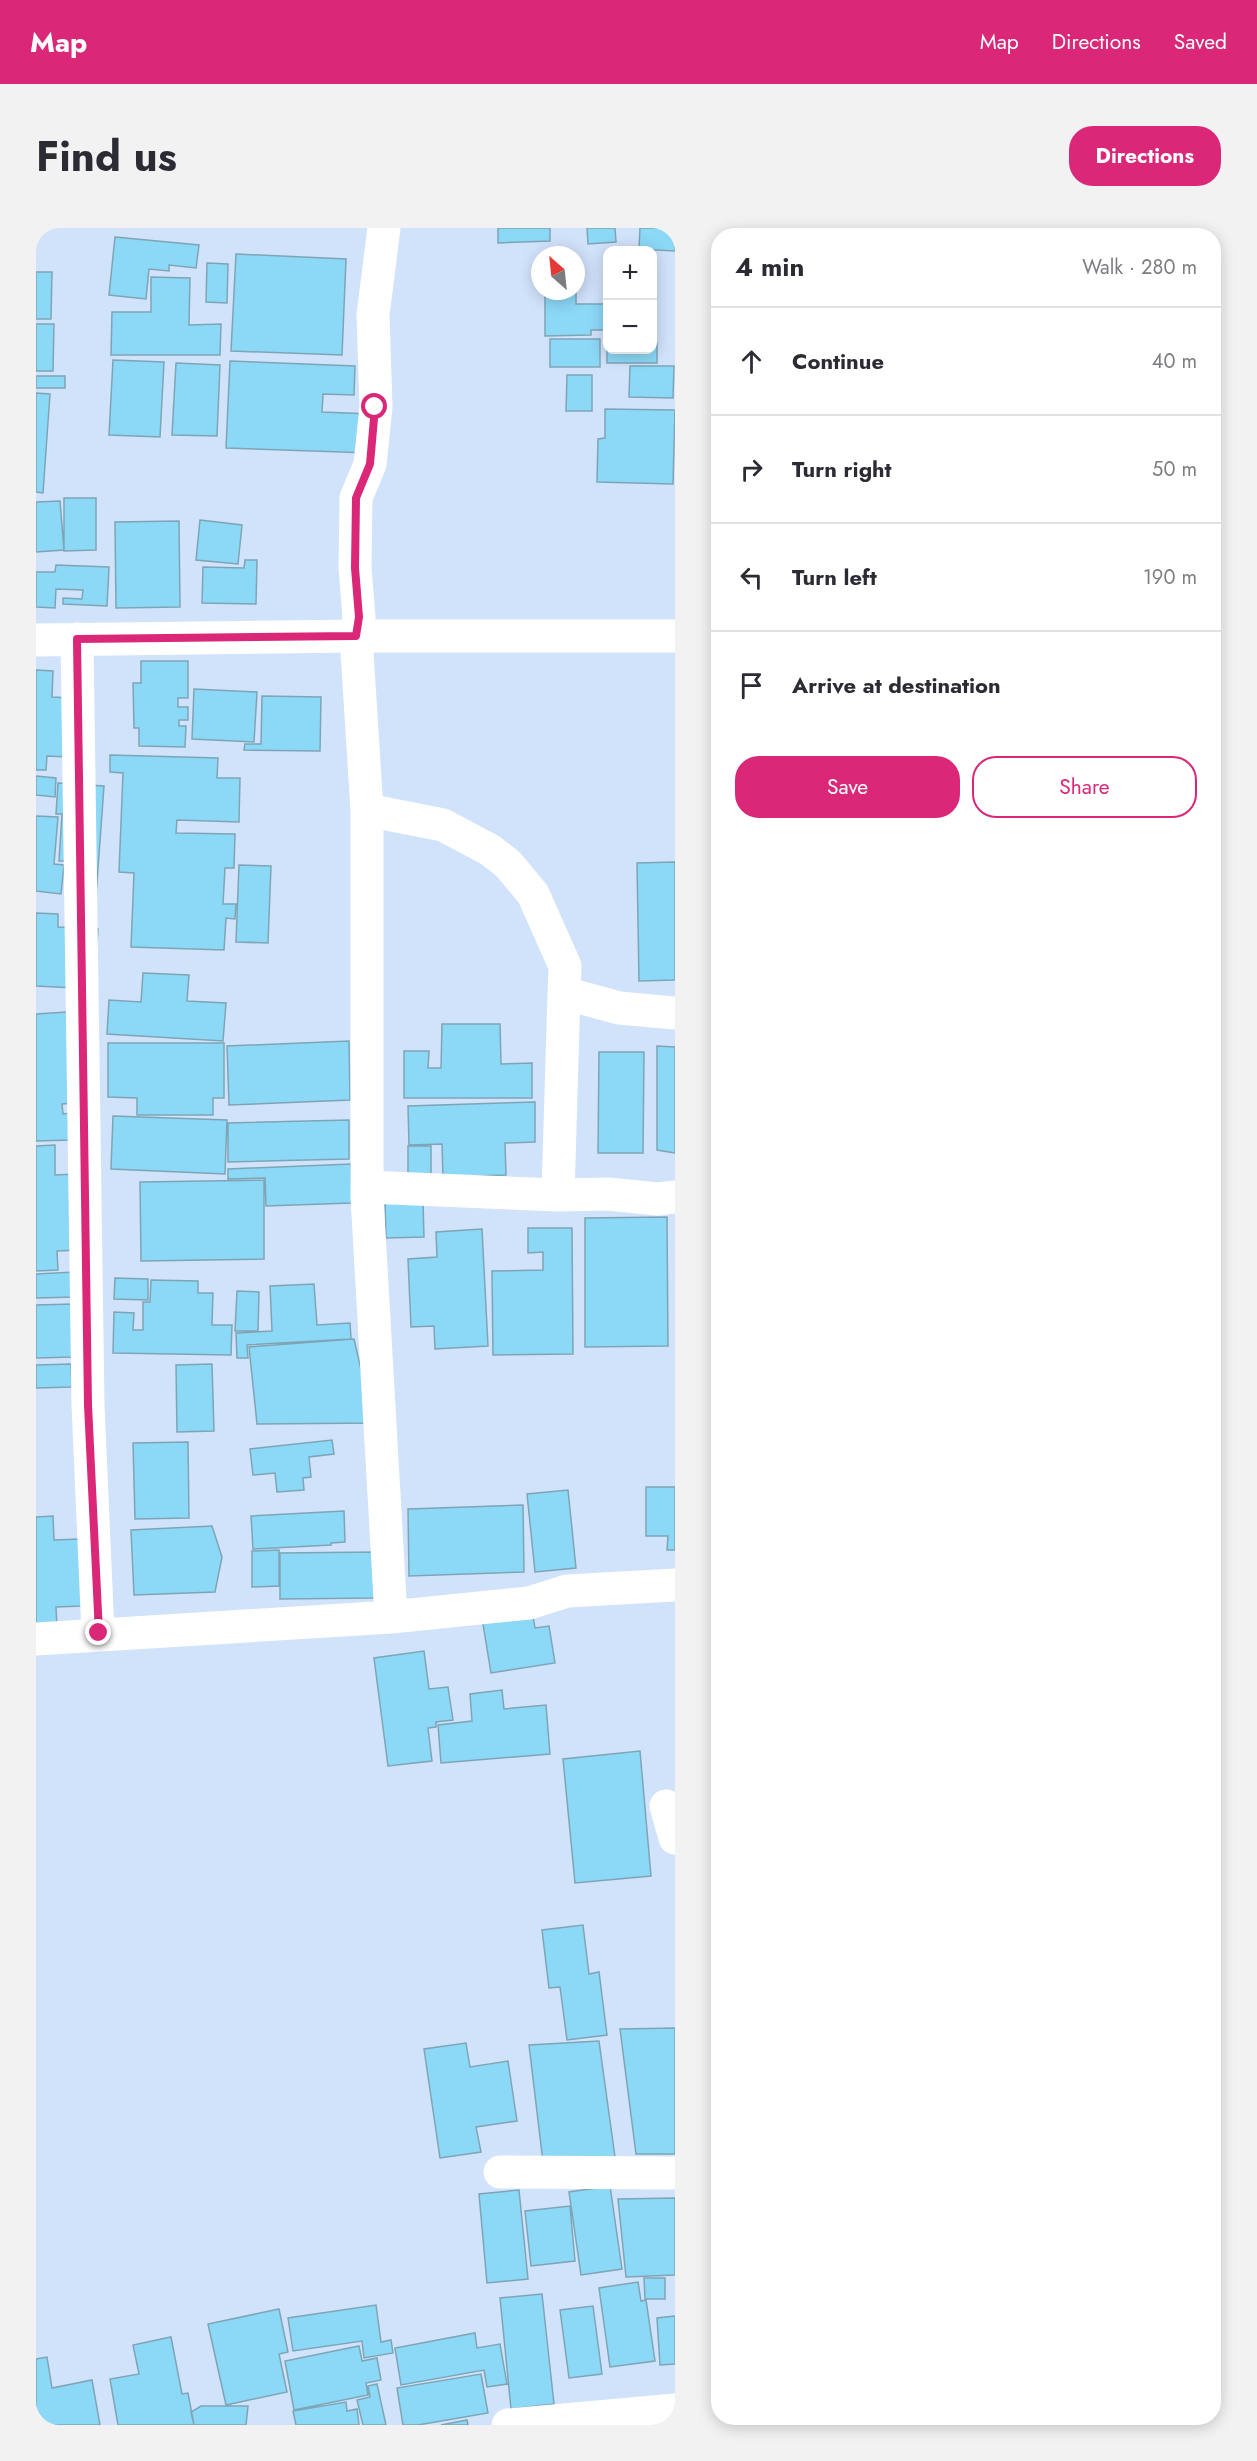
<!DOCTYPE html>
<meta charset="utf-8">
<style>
body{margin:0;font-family:Jost,sans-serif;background:#f2f2f3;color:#2b2b33}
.controls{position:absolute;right:18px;top:18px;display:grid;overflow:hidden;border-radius:12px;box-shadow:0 3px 15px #0003}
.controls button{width:54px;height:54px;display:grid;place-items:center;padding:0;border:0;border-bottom:2px solid #e1e1e2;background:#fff;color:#2b2b33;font:30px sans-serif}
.compass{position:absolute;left:495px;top:18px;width:54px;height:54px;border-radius:50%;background:#fff;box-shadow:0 3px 15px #0003;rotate:333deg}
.stop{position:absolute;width:18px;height:18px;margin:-14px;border:4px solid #db2777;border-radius:50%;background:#fff}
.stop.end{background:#db2777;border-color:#fff;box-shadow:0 2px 6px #0008}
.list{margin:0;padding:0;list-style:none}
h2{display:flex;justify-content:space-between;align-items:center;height:78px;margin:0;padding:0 24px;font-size:26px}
h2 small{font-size:20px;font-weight:400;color:#7c7c81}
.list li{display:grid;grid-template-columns:39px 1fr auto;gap:18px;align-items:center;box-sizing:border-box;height:108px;padding:0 24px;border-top:2px solid #e1e1e2}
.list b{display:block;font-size:22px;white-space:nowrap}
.list em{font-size:20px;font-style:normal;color:#7c7c81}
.actions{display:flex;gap:12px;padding:18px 24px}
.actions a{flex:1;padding:14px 0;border:2px solid #db2777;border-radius:24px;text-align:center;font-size:21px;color:#db2777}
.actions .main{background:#db2777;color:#fff}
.icon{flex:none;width:33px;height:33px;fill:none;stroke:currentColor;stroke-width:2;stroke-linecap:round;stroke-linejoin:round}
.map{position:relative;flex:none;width:639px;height:2197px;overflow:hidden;border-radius:24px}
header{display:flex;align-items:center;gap:36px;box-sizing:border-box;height:84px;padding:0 30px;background:#db2777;color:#fff}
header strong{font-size:28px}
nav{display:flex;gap:33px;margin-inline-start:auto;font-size:21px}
.intro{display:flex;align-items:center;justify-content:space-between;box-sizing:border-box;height:144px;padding:0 36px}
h1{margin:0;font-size:42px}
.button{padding:15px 27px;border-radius:24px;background:#db2777;color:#fff;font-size:21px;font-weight:700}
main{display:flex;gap:36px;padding:0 36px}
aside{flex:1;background:#fff;border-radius:24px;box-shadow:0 3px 15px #0003}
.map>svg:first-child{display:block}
.building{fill:#8cd8f7;stroke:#7ea5b5;stroke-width:1.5}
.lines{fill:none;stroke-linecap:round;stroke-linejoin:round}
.minor{stroke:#fff;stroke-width:33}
.route{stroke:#db2777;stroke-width:8}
</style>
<header>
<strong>Map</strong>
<nav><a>Map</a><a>Directions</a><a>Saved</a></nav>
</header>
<div class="intro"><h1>Find us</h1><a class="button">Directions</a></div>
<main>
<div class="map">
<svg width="639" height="2197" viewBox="0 0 639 2197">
<rect width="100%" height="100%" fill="#d1e2fb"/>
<path class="building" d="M462 0H514V13L462 15Z
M551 0H579L580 14 552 16Z
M604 0H639V23L603 21Z
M79 9 163 17 160 40 133 37V43L113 41 110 71 73 67Z
M200 26 310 31 306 127 195 123Z
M171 35 192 36 191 75 170 74Z
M616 36H619L618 72H616Z
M0 44H16L15 91H0Z
M115 49 154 50 153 97 185 96 184 127H75L76 84H115Z
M540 65V76H572V102H555V107L509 108V66Z
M0 96H18L17 143H0Z
M514 111H564V139H514Z
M571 114 572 122H616V114L621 115V135H571Z
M77 132 128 134 124 209 73 207Z
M194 133 319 138 318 167 287 166 286 184 335 186 333 225 190 220Z
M140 135 184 137 181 208 136 207Z
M594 138H638L637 170 593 169Z
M531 147H556V183H530Z
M0 148H29V160H0Z
M0 165 14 166 7 265 0 264Z
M569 181 639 182 637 256 561 254 562 211 569 210Z
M28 270H60V322L28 323Z
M24 273 28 322 0 324V274Z
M164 292 206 297 202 336 160 332Z
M143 293 144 379 80 380 79 294Z
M209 332H221L220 376 166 375 167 339 208 340Z
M20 337 73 339 71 378 27 376V370L46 371 47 362 20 361 19 380 0 379V344H19Z
M105 433H152V470H142V479H152V492H143V498H150L149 519 103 518V500H98L97 455H105Z
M0 442 17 443 16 469 36 470 33 529 11 528 10 542H0Z
M158 461 221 464 218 514 156 511Z
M226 468 285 469 284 523 208 522 209 516H225Z
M74 527 182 530 181 550H204L203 594 141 592 140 605 199 606 198 640H189L187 676H200L199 691 190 690 188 722 95 719 98 645 83 644 87 545 74 544Z
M0 548 20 550 19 569 0 567Z
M22 555 68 558 60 668 33 633H23L26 586H20Z
M0 588 22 589 18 636 28 637 25 666 0 663Z
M639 634V752L603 753 601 635Z
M203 637 235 638 232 715 200 714Z
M0 685 22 686V699L62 701 58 761 0 758Z
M107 745 153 747 151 773 190 775 187 813 71 806 73 772 105 774Z
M31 784 57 874 26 876 27 886 34 885 35 912 0 913V786Z
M406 796H464L465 836 496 835V870H368V823H393L392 840H405Z
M313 813 314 872 193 877 191 818Z
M72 815H188V870H177V887H101V870L72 869Z
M621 818 639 819V925L621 922Z
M563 824H608L607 925H562Z
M499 874V914L469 915 470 947 407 949 406 916 373 917 372 878Z
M77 888 191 892 189 946 75 941Z
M313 892V931L192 934V895Z
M19 917V947L40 946 43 1022 21 1023 22 1042 0 1043V918Z
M372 918H395V948H372Z
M315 936 316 975 230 978 229 950 192 951V941Z
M228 952V1031L105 1033 104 954Z
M387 973 388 1009 350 1010 349 974Z
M631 989 632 1118 549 1119V990Z
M492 1000H536L537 1126 457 1127 456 1043 507 1042V1024L492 1025Z
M446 1001 452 1118 399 1121 398 1098 375 1099 372 1031 401 1029 400 1004Z
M38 1044 39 1069 0 1070V1046Z
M79 1050 112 1051V1072L78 1071Z
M115 1052 162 1053V1065H177L176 1097H196L195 1127 77 1125 78 1084 98 1085 97 1102H107V1074H114Z
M278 1056 281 1097 314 1095 315 1111 211 1117 212 1130H201L200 1105 236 1103 234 1058Z
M201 1063 223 1064 222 1103H199Z
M36 1076 37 1129 0 1130V1077Z
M318 1111 329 1159 341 1195 221 1196 213 1119Z
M35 1136 36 1159 0 1160V1137Z
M176 1136 178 1203 141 1204 140 1137Z
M296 1212 298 1226 273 1229 275 1249 267 1250 268 1262 241 1264 239 1245 217 1247 214 1221Z
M152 1214 153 1290 99 1291 97 1215Z
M610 1259H639V1322H631L632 1308H610Z
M532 1262 540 1340 499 1344 491 1266Z
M487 1277 488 1344 373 1348 372 1281Z
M308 1283 309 1314 295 1315V1317L217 1321 215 1288Z
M17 1288 18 1312 43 1311 46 1378 20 1379 21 1400 0 1401V1289Z
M176 1298 186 1329 179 1364 98 1367 95 1302Z
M243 1322V1358L216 1359V1323Z
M340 1324V1370L244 1371V1325Z
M496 1382 499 1400 513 1398 519 1435 455 1445 446 1390Z
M388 1423 393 1461 412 1459 417 1492 400 1494V1499L392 1500 396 1533 352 1538 338 1430Z
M466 1462 468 1481 510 1477 514 1526 405 1535 402 1497 436 1493 434 1466Z
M604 1523 615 1648 539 1655 527 1531Z
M547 1697 553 1746 563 1744 571 1807 531 1812 524 1759 513 1760 506 1702Z
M639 1800V1926H600L584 1801Z
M563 1813 579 1929 507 1934 493 1817Z
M430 1815 434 1839 472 1833 481 1893 440 1899 445 1924 404 1930 388 1821Z
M574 1958 586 2041 545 2047 533 1964Z
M483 1962 492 2051 451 2055 443 1966Z
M639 1970V2047L590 2049 582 1971Z
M534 1978 539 2033 495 2038 489 1983Z
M608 2050H629V2071H609Z
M602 2054 605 2073 610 2072 619 2133 574 2139 563 2060Z
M506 2066 518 2176 475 2181 464 2070Z
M340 2077 345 2114 355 2112 357 2125 328 2130 326 2113 257 2123 252 2090Z
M557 2078 566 2146 533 2150 524 2082Z
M243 2081 252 2124 243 2126 251 2164 190 2177 172 2096Z
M639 2088V2136L624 2137 621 2090Z
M439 2105 441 2120 464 2116 471 2156 451 2159 448 2142 365 2157 359 2120Z
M135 2109 146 2166 152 2165 158 2197H82L74 2151 103 2146 97 2117Z
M323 2118 326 2133 341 2130 345 2152 330 2155 332 2167 258 2182 249 2133Z
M11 2129 16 2160 56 2152 64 2197H0V2131Z
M445 2146 452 2185 382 2197H367L361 2160Z
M341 2156 350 2197H327L321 2172 334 2169 332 2158Z
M310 2174 311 2183 321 2181 323 2197H260L257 2183Z
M165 2178H212L210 2197H158L155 2184Z
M431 2192 432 2197H405Z"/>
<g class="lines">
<path class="minor" d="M639 408H320L331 582 407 597 454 622 472 636 497 666 529 738 528 765 583 780 639 785
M41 411 52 1177 62 1405
M0 412 320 408 323 389 319 340 320 270 334 236 340 179 337 87 348 0
M331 582V969L355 1389
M331 959 522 967 572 966 622 971 639 969
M522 967 528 765
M0 1411 355 1389 493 1375 531 1363 639 1357
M630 1578 639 1610
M464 1944 639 1945
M472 2197 639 2182"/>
</g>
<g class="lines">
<path class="route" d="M63 1405 52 1177 41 411 320 408 323 389 319 340 320 270 334 236 339 179"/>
</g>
</svg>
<div class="controls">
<button>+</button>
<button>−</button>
</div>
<svg class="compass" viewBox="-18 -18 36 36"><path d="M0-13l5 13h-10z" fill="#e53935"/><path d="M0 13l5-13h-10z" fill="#7c7c81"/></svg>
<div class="stop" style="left:339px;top:179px"></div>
<div class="stop end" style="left:63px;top:1405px"></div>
</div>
<aside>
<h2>4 min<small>Walk · 280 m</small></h2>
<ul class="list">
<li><svg class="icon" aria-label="ahead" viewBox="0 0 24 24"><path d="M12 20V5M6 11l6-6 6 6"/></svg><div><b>Continue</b></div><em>40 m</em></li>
<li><svg class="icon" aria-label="right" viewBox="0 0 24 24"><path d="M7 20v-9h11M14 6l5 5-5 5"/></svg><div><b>Turn right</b></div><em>50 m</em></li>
<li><svg class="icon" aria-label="left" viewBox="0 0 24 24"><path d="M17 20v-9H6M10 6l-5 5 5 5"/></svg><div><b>Turn left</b></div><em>190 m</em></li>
<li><svg class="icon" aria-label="arrive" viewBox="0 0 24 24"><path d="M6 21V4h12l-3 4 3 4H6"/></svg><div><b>Arrive at destination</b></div></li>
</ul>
<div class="actions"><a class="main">Save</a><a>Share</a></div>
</aside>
</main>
